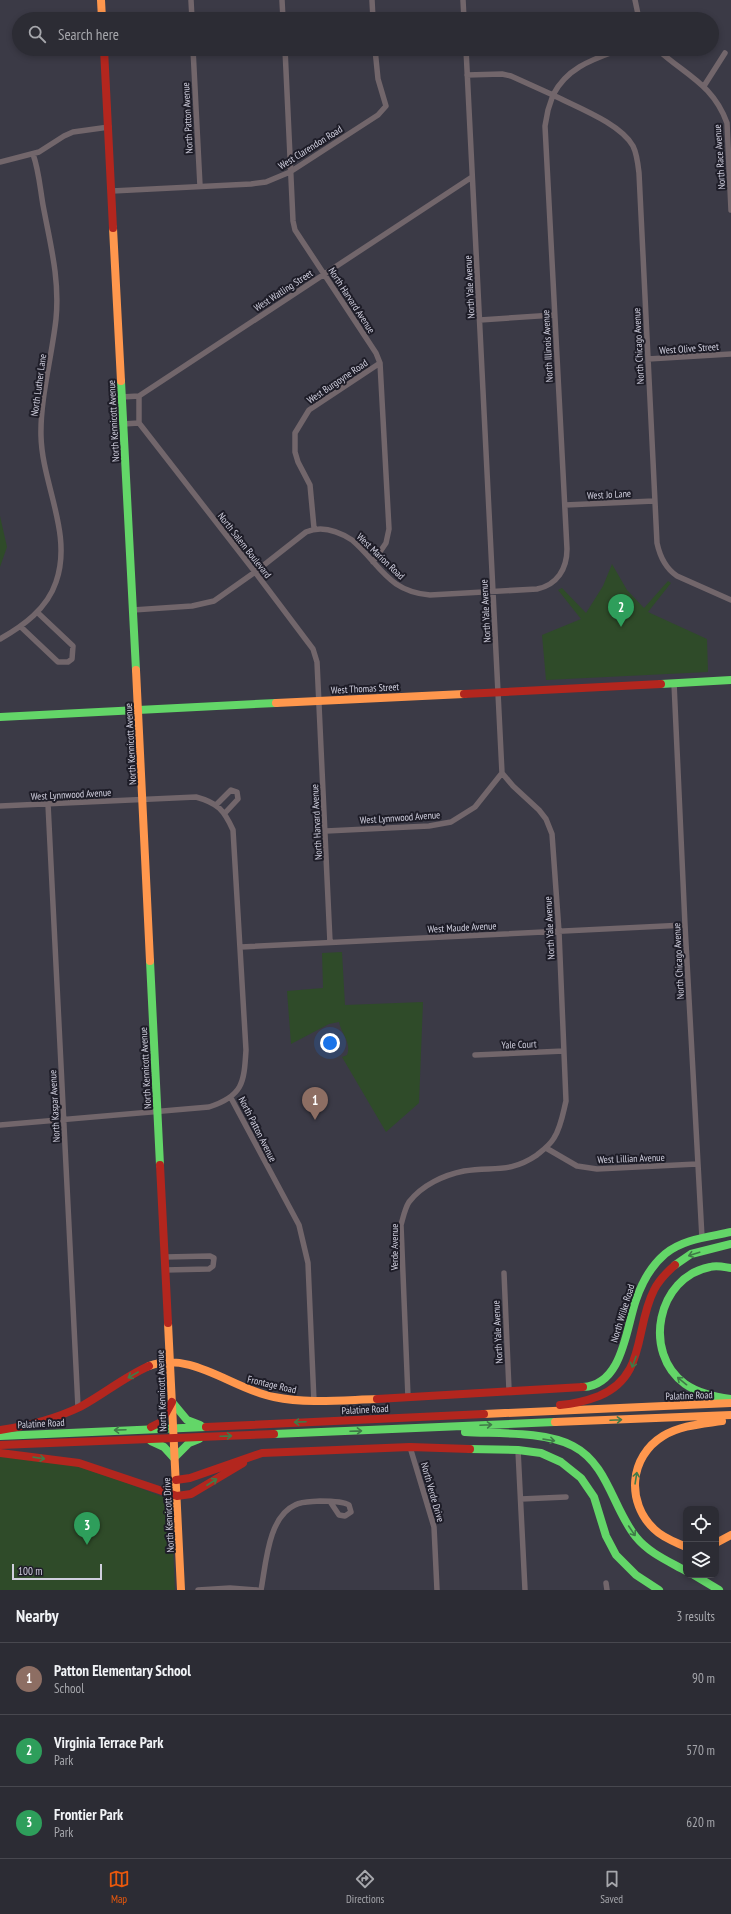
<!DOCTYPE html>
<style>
body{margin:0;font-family:"PT Sans Narrow",sans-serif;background:#383840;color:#f1f3f6}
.controls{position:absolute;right:12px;bottom:12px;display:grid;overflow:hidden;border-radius:8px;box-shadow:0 2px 6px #0003}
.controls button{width:36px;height:36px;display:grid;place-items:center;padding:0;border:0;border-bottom:1px solid #48484f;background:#2c2c34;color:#f1f3f6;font:20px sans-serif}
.scale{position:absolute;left:12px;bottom:10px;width:90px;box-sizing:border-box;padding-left:4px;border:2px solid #d0cfde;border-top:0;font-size:11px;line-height:14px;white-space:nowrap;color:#d0cfde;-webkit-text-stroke:3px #1e1d28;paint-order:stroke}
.you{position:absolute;left:330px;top:1043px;width:14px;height:14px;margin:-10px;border:3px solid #fff;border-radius:50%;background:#1a73e8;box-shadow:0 0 0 6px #1a73e833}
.badge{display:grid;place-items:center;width:26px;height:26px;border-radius:50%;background:#ea580c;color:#fff;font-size:13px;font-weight:700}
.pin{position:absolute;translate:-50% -33px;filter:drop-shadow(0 1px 2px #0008)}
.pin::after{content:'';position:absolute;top:21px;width:14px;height:12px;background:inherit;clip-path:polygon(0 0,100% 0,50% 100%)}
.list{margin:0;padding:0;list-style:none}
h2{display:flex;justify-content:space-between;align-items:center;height:52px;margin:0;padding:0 16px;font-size:17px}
h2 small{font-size:13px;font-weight:400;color:#a6a7ac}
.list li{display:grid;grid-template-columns:26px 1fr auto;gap:12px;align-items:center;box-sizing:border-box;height:72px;padding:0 16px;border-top:1px solid #48484f}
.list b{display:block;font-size:15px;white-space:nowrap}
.list p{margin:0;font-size:13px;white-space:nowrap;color:#a6a7ac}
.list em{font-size:13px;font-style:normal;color:#a6a7ac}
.icon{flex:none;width:22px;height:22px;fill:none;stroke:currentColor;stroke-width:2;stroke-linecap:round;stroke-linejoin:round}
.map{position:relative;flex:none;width:731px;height:1590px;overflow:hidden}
.search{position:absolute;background:#2c2c34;box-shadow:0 2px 6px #0003;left:12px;right:12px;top:12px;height:44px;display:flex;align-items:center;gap:10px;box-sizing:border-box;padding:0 14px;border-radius:22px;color:#a6a7ac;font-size:15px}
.sheet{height:268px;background:#2c2c34}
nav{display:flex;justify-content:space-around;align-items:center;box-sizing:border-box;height:56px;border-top:1px solid #48484f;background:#2c2c34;font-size:11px;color:#a6a7ac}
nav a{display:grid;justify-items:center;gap:2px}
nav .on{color:#ea580c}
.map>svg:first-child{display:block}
.green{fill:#2f4b29}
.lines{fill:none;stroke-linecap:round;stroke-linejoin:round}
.street{stroke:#72666b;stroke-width:5.5}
.fast{stroke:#63d668;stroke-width:8}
.slow{stroke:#ff974d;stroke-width:8}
.jam{stroke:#b3261e;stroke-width:8}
.oneway{stroke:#407a48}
.labels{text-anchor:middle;stroke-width:4;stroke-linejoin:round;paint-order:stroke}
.street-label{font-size:10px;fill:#d0cfde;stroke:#1e1d28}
</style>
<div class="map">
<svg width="731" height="1590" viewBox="0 0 731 1590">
<rect width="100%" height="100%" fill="#3b3a46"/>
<path class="green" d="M0 516 7 547 0 567Z
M612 564 627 590 644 608 668 581 671 583 648 612 707 639 708 672 546 680 542 635 581 619 558 590 562 588 586 613 603 586Z
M342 952 345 1005 423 1002 419 1103 386 1132 342 1057 347 1055C352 1043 341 1033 339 1022L329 1024 291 1044 287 991 323 988 322 953Z
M0 1456 76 1466 124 1482 171 1500 175 1590H0Z"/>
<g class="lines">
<path class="street" d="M191 0 192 19
M282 0 283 19
M372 0 373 19
M463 0 464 19
M635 0 639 19
M193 49 200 186
M285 49 293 221 295 230 376 353 380 363 389 529 386 543 373 562
M657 49C685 75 713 84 727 123L731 210
M467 75 502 74 511 76 553 95C567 67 594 59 621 49
M704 86 725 53
M0 162 39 152 64 136 73 132 109 127
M112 191 251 184 266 182 290 172 378 115 386 106 378 79 375 49
M480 320 554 315
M648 359 731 354
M139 396V423
M121 397 139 396 472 177
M123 424 139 423 255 572 313 649 317 662 330 942
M565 505 654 501
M314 528 310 485 298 462 295 452V433L309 410 380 363
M133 610 192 606 214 601 255 572 306 532C322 525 338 531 352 540 381 565 387 591 430 595L537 589C557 585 567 569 567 549L545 126 548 110 553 95C576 107 620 123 633 146 637 154 638 164 639 173L657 543C660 557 665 568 677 576L731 600
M21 627 58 662H68L72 659 73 646 37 612
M0 639C23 626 47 609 56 582 73 534 42 484 41 436 40 399 52 356 56 319 60 279 50 243 43 205 40 188 39 171 33 154
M674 683 685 925 702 1238
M48 804 78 1407
M216 805 231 790 237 792 238 799 225 813
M0 806 196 797C218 803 224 810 233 830L246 1050C244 1083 243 1096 209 1107L0 1125
M326 831 429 826 451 822 475 807 502 773
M241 947 685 925
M475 1055 564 1051
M231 1098 299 1225 308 1263 314 1402
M546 1148 577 1166 597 1169 697 1164
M165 1257 210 1256 214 1258 213 1266 209 1269 165 1270
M504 1273 509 1390
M408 1397 401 1225C403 1218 405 1208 409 1202 422 1185 444 1175 464 1171 493 1166 509 1174 537 1155 543 1150 550 1145 554 1138 561 1127 563 1113 566 1101L559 932 552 834 546 819 539 810 513 786 502 773 466 49
M410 1447 434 1527 437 1590
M518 1450 525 1590
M521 1499 566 1497
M606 1583 607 1590
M198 1590 230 1588 257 1590
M261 1590C266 1564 268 1517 295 1505 303 1501 311 1502 320 1501 327 1501 343 1501 349 1505L351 1512 345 1516 339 1515 331 1503"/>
<path class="fast" d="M121 381 136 670
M661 684 731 680
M0 717 276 703
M150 961 160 1165
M675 1265 691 1254 731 1244
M731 1268C724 1267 717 1265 710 1267 657 1277 642 1353 685 1384 698 1393 715 1397 731 1399
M583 1387C623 1385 626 1328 636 1300 642 1282 651 1266 665 1254 683 1239 709 1237 731 1232
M172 1402 187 1420 200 1425
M465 1432C497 1434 544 1431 573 1446 608 1464 613 1509 636 1537 649 1553 668 1561 686 1571
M274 1434 555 1422
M0 1436 206 1427
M151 1441 164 1447 174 1458 189 1443 199 1439
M470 1449 518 1450 541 1453 561 1462 581 1478 594 1497 606 1536 616 1555 636 1575 659 1590
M694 1575 719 1590"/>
<path class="slow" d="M101 0 102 19
M113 228 121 381
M136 670 150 961
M276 703 464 694
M168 1323 181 1590
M149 1366C191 1350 234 1390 274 1397 308 1404 343 1400 377 1399
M484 1414 731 1403
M555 1422 731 1415
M716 1543 731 1535
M686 1547C675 1542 663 1538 654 1529 626 1502 629 1457 663 1436 681 1425 702 1424 722 1421"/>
<path class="jam" d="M104 49 113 228
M464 694 661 684
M160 1165 168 1323
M377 1399 583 1387
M560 1405C573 1404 586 1401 599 1396 647 1376 634 1329 654 1290 659 1280 667 1272 675 1265
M151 1427 161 1422 172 1402
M206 1427 484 1414
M0 1430C27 1426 55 1419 80 1407 104 1394 124 1377 149 1366
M0 1445 274 1434
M0 1453 79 1463 177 1496 191 1494 243 1463
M176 1480 190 1478 262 1453 410 1447 470 1449"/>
</g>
<defs><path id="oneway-shaft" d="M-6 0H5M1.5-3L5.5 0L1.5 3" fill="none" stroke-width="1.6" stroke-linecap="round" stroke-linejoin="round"/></defs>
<g class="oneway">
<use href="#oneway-shaft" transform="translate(694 1254) rotate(162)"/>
<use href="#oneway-shaft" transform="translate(634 1362) rotate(110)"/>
<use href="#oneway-shaft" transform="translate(133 1375) rotate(150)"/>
<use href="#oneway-shaft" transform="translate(682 1381) rotate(-141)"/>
<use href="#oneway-shaft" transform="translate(616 1420) rotate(-3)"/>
<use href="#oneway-shaft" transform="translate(300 1422) rotate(178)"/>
<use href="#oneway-shaft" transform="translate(486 1425) rotate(-3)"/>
<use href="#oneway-shaft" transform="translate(120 1430) rotate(178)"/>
<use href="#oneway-shaft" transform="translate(356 1431) rotate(-2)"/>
<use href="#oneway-shaft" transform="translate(226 1436) rotate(-2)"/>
<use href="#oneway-shaft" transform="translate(549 1440) rotate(8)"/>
<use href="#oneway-shaft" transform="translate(39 1458) rotate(8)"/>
<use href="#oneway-shaft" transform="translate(636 1478) rotate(-81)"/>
<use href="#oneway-shaft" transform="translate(212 1482) rotate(-33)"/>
<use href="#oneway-shaft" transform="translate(632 1531) rotate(56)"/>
</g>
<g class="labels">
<g class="street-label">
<text transform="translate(187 118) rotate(-93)" y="4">North Patton Avenue</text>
<text transform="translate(310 147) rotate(-32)" y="4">West Clarendon Road</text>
<text transform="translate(719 157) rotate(-94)" y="4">North Race Avenue</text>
<text transform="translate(469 287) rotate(-93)" y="4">North Yale Avenue</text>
<text transform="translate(283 290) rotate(-33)" y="4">West Watling Street</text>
<text transform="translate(352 300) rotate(57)" y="4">North Harvard Avenue</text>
<text transform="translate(547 346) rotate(-93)" y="4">North Illinois Avenue</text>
<text transform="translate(638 346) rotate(-93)" y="4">North Chicago Avenue</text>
<text transform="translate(689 348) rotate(-4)" y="4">West Olive Street</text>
<text transform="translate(337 381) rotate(-34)" y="4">West Burgoyne Road</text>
<text transform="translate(38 385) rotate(-82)" y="4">North Luther Lane</text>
<text transform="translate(113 421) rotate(-93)" y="4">North Kennicott Avenue</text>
<text transform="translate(609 494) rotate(-3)" y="4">West Jo Lane</text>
<text transform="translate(245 545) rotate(52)" y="4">North Salem Boulevard</text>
<text transform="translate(381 556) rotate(44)" y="4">West Marion Road</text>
<text transform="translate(485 611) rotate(-93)" y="4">North Yale Avenue</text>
<text transform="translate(365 688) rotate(-3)" y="4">West Thomas Street</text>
<text transform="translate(130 744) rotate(-93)" y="4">North Kennicott Avenue</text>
<text transform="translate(71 794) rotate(-3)" y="4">West Lynnwood Avenue</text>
<text transform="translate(400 817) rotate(-4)" y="4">West Lynnwood Avenue</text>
<text transform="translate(316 822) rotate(-93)" y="4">North Harvard Avenue</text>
<text transform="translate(462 927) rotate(-3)" y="4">West Maude Avenue</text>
<text transform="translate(549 928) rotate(-93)" y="4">North Yale Avenue</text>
<text transform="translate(678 961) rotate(-93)" y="4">North Chicago Avenue</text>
<text transform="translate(519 1044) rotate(-2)" y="4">Yale Court</text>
<text transform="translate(145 1068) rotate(-93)" y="4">North Kennicott Avenue</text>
<text transform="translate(54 1106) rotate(-93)" y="4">North Kaspar Avenue</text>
<text transform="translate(258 1129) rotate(63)" y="4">North Patton Avenue</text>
<text transform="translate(631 1158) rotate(-2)" y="4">West Lillian Avenue</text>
<text transform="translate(394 1247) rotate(-90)" y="4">Verde Avenue</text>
<text transform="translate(622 1313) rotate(-73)" y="4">North Wilke Road</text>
<text transform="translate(497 1332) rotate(-93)" y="4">North Yale Avenue</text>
<text transform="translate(272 1384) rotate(13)" y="4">Frontage Road</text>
<text transform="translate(161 1391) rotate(-92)" y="4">North Kennicott Avenue</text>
<text transform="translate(689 1395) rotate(-2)" y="4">Palatine Road</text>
<text transform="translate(365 1409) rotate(-3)" y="4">Palatine Road</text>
<text transform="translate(41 1423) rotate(-3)" y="4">Palatine Road</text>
<text transform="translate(433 1492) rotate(74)" y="4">North Verde Drive</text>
<text transform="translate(168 1515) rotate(-93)" y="4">North Kennicott Drive</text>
</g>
</g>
</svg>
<div class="controls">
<button><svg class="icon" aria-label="locate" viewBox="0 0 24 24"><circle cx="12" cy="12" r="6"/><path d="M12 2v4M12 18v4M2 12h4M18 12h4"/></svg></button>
<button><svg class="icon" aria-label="layers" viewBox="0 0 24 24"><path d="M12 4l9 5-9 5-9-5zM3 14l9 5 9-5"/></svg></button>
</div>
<div class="scale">100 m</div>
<div class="you"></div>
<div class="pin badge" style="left:315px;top:1120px;background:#8d6e63">1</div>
<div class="pin badge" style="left:621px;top:627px;background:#2e9e5b">2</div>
<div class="pin badge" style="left:87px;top:1545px;background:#2e9e5b">3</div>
<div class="search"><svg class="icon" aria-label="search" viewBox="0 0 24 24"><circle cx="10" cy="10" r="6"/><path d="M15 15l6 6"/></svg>Search here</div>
</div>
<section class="sheet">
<h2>Nearby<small>3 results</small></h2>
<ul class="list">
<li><span class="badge" style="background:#8d6e63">1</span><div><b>Patton Elementary School</b><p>School</p></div><em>90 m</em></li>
<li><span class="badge" style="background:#2e9e5b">2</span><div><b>Virginia Terrace Park</b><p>Park</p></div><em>570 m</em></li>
<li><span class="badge" style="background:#2e9e5b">3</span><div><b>Frontier Park</b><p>Park</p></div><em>620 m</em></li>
</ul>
</section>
<nav>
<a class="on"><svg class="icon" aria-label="map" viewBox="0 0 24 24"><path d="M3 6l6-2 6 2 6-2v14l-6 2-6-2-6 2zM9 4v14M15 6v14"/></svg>Map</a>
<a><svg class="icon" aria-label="directions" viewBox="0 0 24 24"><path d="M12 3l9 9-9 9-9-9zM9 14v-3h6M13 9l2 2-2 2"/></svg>Directions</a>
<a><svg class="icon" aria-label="saved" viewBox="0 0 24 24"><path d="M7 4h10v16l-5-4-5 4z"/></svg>Saved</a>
</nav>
